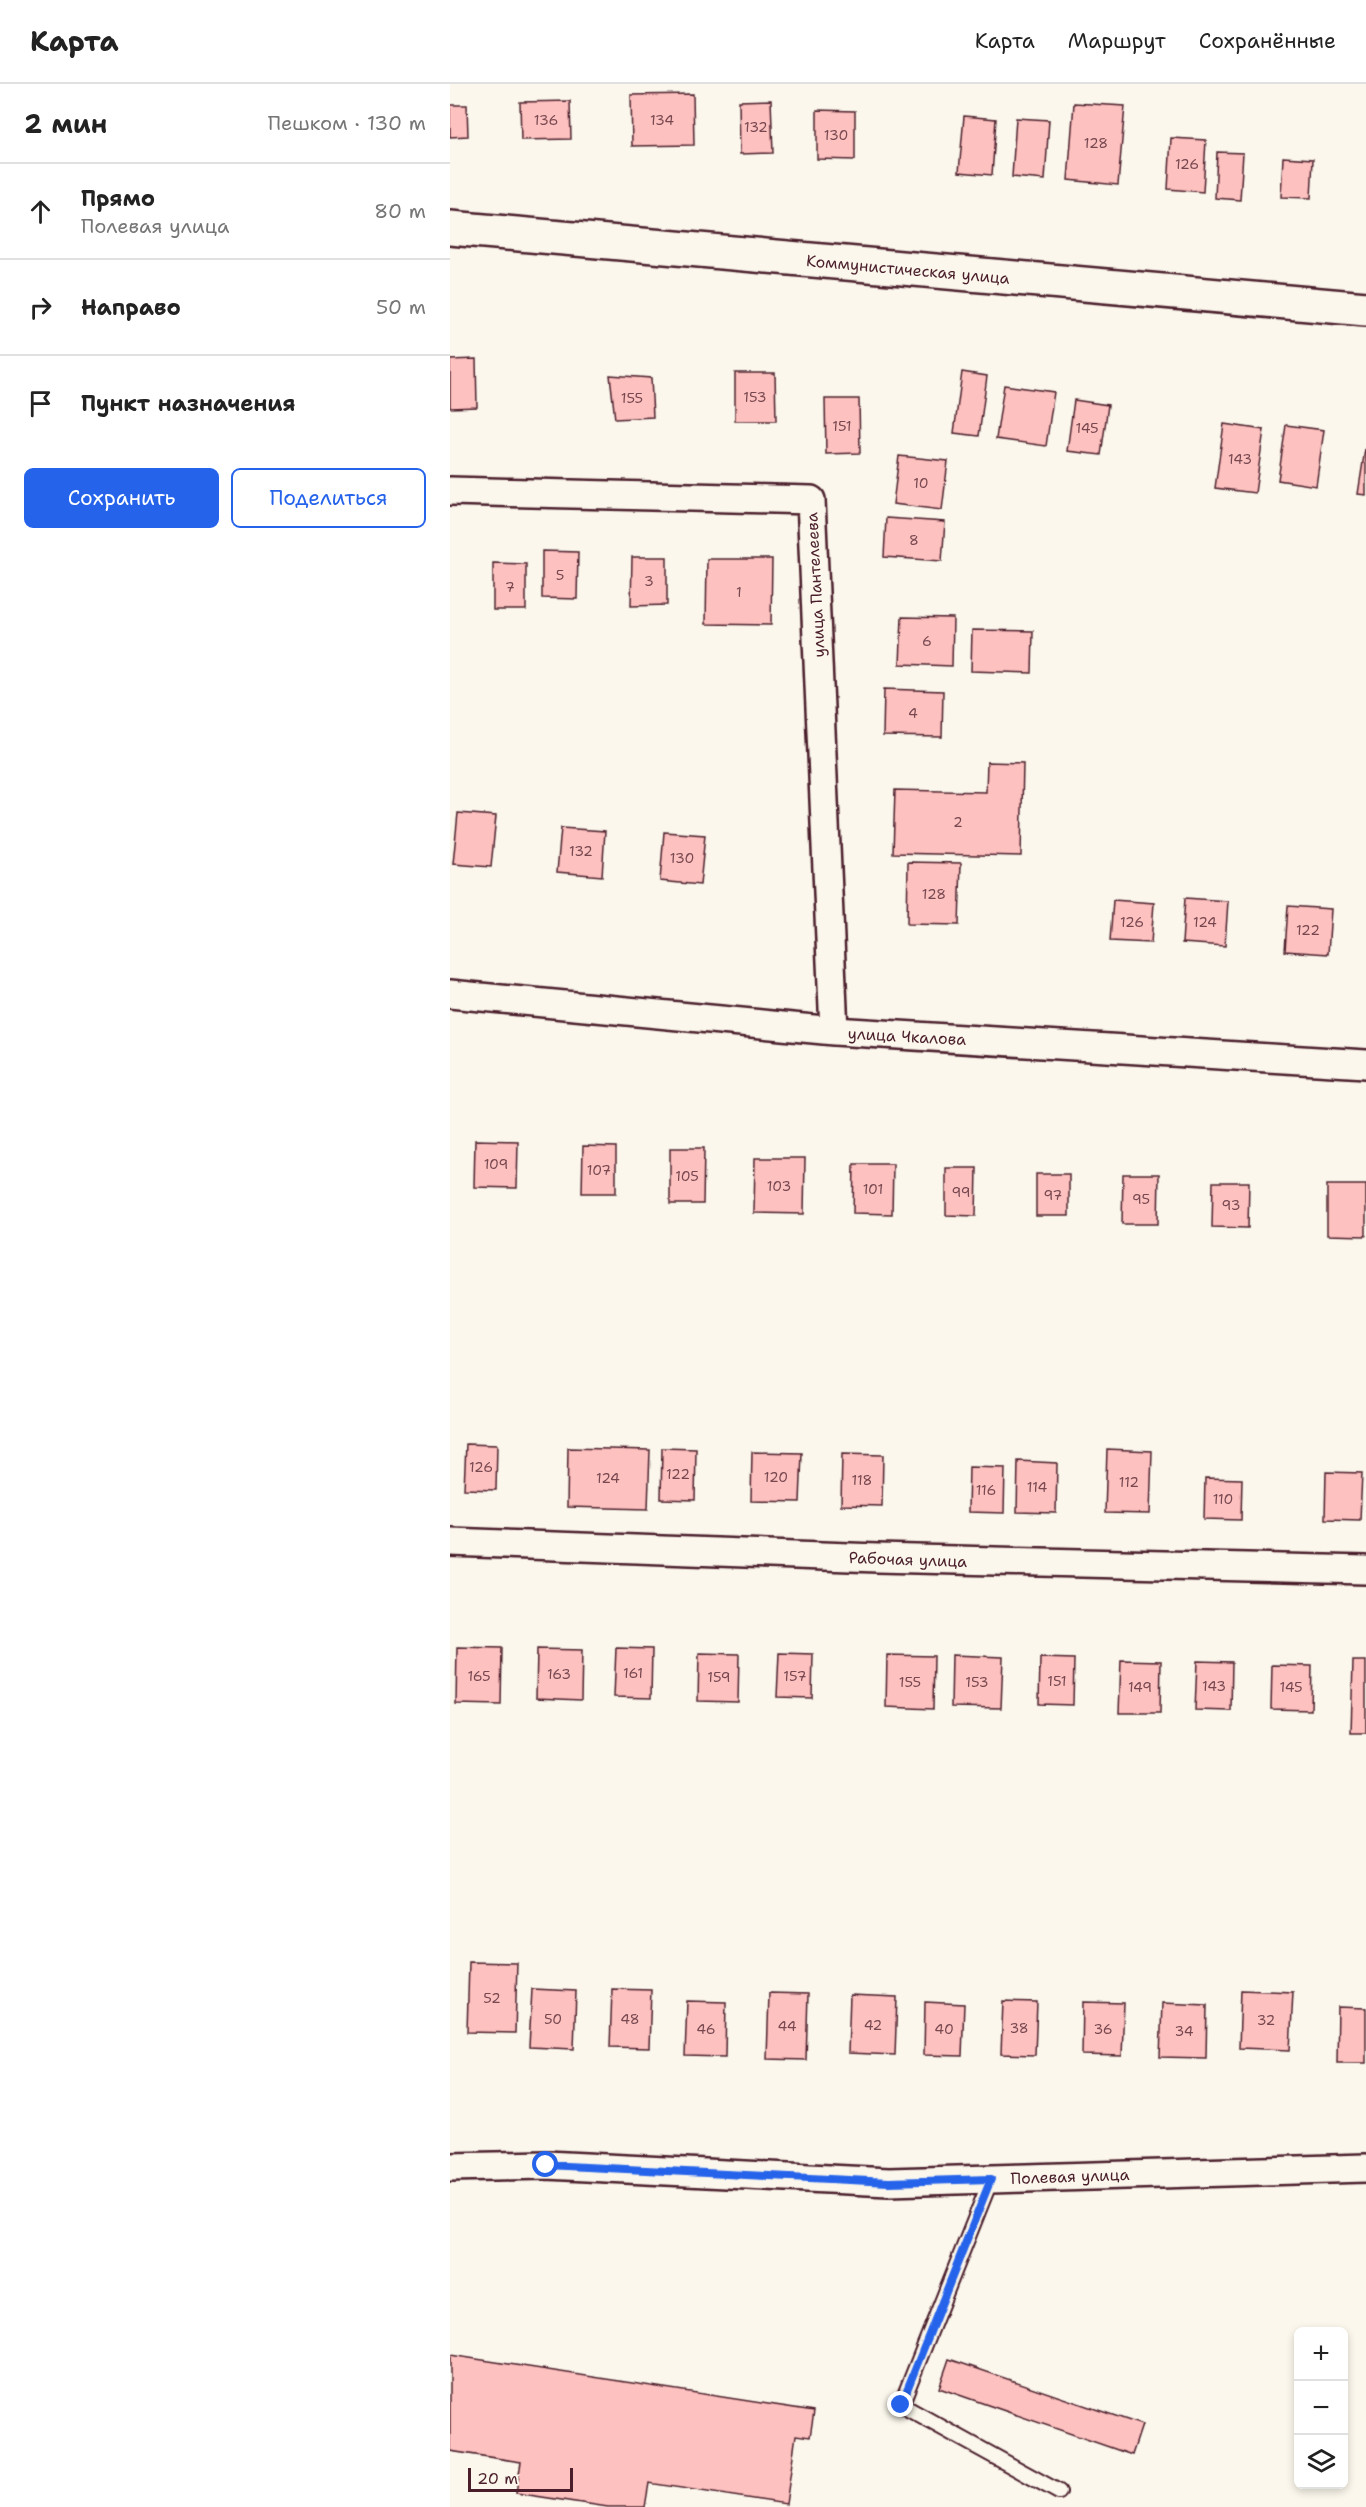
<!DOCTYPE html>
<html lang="ru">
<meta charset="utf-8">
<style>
body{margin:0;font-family:"Shantell Sans",sans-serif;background:#f2f2f2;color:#222}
.controls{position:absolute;right:18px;bottom:18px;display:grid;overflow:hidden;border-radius:9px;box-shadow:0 3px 9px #0003}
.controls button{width:54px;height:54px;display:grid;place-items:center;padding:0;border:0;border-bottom:2px solid #e0e0e0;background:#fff;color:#222;font:30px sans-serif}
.scale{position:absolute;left:18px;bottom:15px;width:105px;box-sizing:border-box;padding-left:6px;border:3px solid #4a1f2b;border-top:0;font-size:16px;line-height:21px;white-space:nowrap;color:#4a1f2b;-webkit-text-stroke:4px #fbf7ec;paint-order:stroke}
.stop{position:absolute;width:18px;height:18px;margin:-14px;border:4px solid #2563eb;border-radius:50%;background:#fff}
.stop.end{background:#2563eb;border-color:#fff;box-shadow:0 2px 6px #0008}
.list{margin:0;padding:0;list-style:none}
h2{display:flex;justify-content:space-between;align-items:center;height:78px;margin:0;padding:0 24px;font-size:26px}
h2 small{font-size:20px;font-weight:400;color:#767676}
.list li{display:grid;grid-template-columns:39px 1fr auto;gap:18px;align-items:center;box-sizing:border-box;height:96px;padding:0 24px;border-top:2px solid #e0e0e0}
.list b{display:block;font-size:22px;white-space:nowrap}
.list p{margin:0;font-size:20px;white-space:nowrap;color:#767676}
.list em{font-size:20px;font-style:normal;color:#767676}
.actions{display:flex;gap:12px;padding:18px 24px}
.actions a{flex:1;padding:14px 0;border:2px solid #2563eb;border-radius:9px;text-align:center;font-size:21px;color:#2563eb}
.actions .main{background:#2563eb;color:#fff}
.icon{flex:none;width:33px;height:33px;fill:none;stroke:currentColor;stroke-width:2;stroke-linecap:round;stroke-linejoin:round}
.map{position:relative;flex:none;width:916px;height:2423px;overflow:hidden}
header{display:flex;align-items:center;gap:36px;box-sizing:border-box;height:84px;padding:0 30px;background:#fff;border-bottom:2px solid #e0e0e0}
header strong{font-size:28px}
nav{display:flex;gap:33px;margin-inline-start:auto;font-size:21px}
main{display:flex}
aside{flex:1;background:#fff}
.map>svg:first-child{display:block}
.building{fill:#fdc1bf;stroke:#4a1f2b;stroke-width:1.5}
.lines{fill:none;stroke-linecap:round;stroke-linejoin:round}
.service-casing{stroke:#4a1f2b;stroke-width:18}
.minor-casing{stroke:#4a1f2b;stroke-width:32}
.tertiary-casing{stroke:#4a1f2b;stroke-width:38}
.service{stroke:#fbf7ec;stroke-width:14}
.minor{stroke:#fbf7ec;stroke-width:27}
.tertiary{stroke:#fbf7ec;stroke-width:33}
.route{stroke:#2563eb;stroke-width:8}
.labels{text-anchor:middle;stroke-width:4.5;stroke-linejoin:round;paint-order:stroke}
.number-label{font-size:14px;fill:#774850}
.street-label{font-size:16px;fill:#4a1f2b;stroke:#fbf7ec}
</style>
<header>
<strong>Карта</strong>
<nav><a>Карта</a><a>Маршрут</a><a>Сохранённые</a></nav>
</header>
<main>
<aside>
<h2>2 мин<small>Пешком · 130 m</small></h2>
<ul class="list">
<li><svg class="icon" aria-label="ahead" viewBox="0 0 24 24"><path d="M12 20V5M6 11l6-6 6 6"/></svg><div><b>Прямо</b><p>Полевая улица</p></div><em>80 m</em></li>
<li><svg class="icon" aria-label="right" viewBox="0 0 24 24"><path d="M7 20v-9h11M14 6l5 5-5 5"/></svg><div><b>Направо</b></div><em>50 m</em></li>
<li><svg class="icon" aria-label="arrive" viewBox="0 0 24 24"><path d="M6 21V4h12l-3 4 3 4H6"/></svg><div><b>Пункт назначения</b></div></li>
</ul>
<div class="actions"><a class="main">Сохранить</a><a>Поделиться</a></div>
</aside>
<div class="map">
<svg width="916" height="2423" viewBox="0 0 916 2423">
<rect width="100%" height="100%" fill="#fbf7ec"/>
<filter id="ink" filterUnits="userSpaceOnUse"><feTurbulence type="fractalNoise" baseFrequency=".0167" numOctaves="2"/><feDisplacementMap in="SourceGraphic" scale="12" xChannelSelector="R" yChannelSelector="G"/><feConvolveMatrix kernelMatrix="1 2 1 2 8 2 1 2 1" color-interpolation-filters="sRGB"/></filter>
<g filter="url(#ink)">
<path class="building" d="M243 10 244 61 182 62 181 11Z
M321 16 323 69 290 70 289 17Z
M120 17 121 55 71 56 70 18Z
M624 19 675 22 668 101 618 96Z
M0 21H17L18 52 0 53Z
M367 26 405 27V76L367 75Z
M514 32 546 35 542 91 509 88Z
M566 34 599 36 595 96 562 93Z
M721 54 756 56 753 108 718 105Z
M767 68 793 69 790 116 765 114Z
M833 73 863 75 861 114 831 113Z
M26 275 27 323 0 324V276Z
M512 288 537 292 529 352 504 349Z
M285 289H325L326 337H285Z
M160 291 201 294 203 333 165 335Z
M554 301 604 308 596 362 546 355Z
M375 315H409L410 369 376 370Z
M624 316 658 321 651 371 617 367Z
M774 340 814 346 805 409 765 404Z
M836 341 874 346 866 402 828 396Z
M915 365 916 366V411L908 410Z
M449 372 498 377 492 426 443 420Z
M436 434 495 438 492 477 434 473Z
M92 467 128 468 127 515 92 514Z
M182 473H217V521L181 522Z
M257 475H322L321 541 256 540Z
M43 479 76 480V526H43Z
M452 533 503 534 502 582 450 580Z
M522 546 583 547 582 589 521 587Z
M434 605 493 607 492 653 433 652Z
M537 678 573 679 571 772 443 769 445 706 536 708Z
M8 729 46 732 41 783 3 780Z
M111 744 155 747 152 792 107 788Z
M214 748 255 751 250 801 210 797Z
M458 778 511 779 509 841 457 840Z
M735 814 778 817 775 862 732 859Z
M663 816 704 819 701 859 660 857Z
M838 822 881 825 878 870 835 867Z
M25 1056 68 1057 67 1104 24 1103Z
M133 1062 166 1063V1109H132Z
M220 1064H254L253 1120H220Z
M305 1074H355L354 1130 304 1129Z
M404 1080H443L442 1130 403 1129Z
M496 1084H527L526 1132 496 1131Z
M586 1090H619V1132H586Z
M673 1090H709L708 1140H672Z
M763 1098H799L798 1144 762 1143Z
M877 1101H916V1152L877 1151Z
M16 1360 47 1361 46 1406 14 1405Z
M118 1364 200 1366 198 1425 117 1423Z
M212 1364 246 1365 245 1416 211 1415Z
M657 1365 702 1367 700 1430 655 1429Z
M302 1368 352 1369 350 1418 301 1417Z
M392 1370 433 1371 432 1422 391 1421Z
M568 1377 607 1379 606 1429 567 1428Z
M519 1383 555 1384 554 1429 518 1428Z
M876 1388 912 1389 910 1436 875 1435Z
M755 1394 792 1395 791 1436 754 1435Z
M7 1563 52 1564 51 1621 6 1620Z
M166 1564 202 1565 201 1614 164 1613Z
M87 1565 132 1566 131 1616 86 1614Z
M249 1569 289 1570 288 1618 248 1617Z
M329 1569 363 1570 362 1614 327 1613Z
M437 1571 484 1572 483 1625 436 1623Z
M502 1571 553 1573 551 1624 501 1623Z
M590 1574 624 1575 623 1621 589 1620Z
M671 1576 711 1577 710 1629H669Z
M747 1577 782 1578 781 1627 745 1626Z
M903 1577H916V1649H901Z
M822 1581 862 1582 861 1626 821 1625Z
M19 1878 67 1879 65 1949 17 1948Z
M82 1905 126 1907 124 1965 79 1963Z
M162 1905 201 1906 199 1964 160 1963Z
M791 1906 843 1908 840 1966 789 1964Z
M319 1909 358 1910 356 1976 317 1975Z
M400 1911 447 1913 445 1971 398 1969Z
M237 1917 276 1918 275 1973 235 1972Z
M553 1917 587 1918 585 1971 551 1970Z
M475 1918 514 1920 512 1972 474 1971Z
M633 1918 674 1919 672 1972 632 1971Z
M712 1919 757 1921 756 1974 710 1973Z
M888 1923 916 1924V1979H887Z
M0 2271 364 2327 360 2353 346 2351 336 2420 199 2399 195 2423H158L66 2409 71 2378 0 2367Z
M499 2275 692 2341 682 2371 489 2304Z"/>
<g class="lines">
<g class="service-casing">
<path id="service" d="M541 2095 451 2321 609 2408"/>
</g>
<g class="minor-casing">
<path id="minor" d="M0 407 361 416 384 947
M0 910 384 947 916 980
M0 1458 427 1474 916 1486
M0 2083 96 2081 439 2098 916 2084"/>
</g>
<g class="tertiary-casing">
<path id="tertiary" d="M0 144 916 225"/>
</g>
<use href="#service" class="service"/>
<use href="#minor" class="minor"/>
<use href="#tertiary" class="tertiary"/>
</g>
</g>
<g class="lines" filter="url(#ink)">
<path class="route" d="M96 2081 439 2098 541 2095 451 2321"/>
</g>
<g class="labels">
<g class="number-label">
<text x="96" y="41">136</text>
<text x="212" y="41">134</text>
<text x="306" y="48">132</text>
<text x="386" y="56">130</text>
<text x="646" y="64">128</text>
<text x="737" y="85">126</text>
<text x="305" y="318">153</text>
<text x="182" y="319">155</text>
<text x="392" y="347">151</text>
<text x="637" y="349">145</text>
<text x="790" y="380">143</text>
<text x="471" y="404">10</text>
<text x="464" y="461">8</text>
<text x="110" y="496">5</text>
<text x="199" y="502">3</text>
<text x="60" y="508">7</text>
<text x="289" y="513">1</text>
<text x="477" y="562">6</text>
<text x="463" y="634">4</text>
<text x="508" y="743">2</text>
<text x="131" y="772">132</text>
<text x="232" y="779">130</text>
<text x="484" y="815">128</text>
<text x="682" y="843">126</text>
<text x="755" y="843">124</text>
<text x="858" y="851">122</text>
<text x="46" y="1085">109</text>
<text x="149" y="1091">107</text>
<text x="237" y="1097">105</text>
<text x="329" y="1107">103</text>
<text x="423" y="1110">101</text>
<text x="511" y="1113">99</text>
<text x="603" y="1116">97</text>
<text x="691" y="1120">95</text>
<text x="781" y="1126">93</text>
<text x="31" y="1388">126</text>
<text x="228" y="1395">122</text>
<text x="326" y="1398">120</text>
<text x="158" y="1399">124</text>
<text x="412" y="1401">118</text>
<text x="679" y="1403">112</text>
<text x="587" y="1408">114</text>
<text x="536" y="1411">116</text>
<text x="773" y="1420">110</text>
<text x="183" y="1594">161</text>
<text x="109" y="1595">163</text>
<text x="29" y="1597">165</text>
<text x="345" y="1597">157</text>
<text x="269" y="1598">159</text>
<text x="607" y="1602">151</text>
<text x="460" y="1603">155</text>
<text x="527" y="1603">153</text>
<text x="764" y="1607">143</text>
<text x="690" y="1608">149</text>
<text x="841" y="1608">145</text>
<text x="42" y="1919">52</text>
<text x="103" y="1940">50</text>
<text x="180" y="1940">48</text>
<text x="816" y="1941">32</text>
<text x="423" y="1946">42</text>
<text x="337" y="1947">44</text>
<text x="569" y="1949">38</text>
<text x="256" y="1950">46</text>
<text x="494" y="1950">40</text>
<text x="653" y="1950">36</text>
<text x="734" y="1952">34</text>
</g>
<g class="street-label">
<text transform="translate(458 185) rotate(5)" y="6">Коммунистическая улица</text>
<text transform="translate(365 501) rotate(-93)" y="6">улица Пантелеева</text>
<text transform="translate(457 952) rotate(3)" y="6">улица Чкалова</text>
<text transform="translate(458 1475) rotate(2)" y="6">Рабочая улица</text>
<text transform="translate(620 2092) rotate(-2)" y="6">Полевая улица</text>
</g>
</g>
</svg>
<div class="controls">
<button>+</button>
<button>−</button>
<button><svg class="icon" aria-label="layers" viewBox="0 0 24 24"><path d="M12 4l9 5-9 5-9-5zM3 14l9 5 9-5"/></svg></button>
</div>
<div class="scale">20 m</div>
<div class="stop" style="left:96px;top:2081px"></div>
<div class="stop end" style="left:451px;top:2321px"></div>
</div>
</main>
